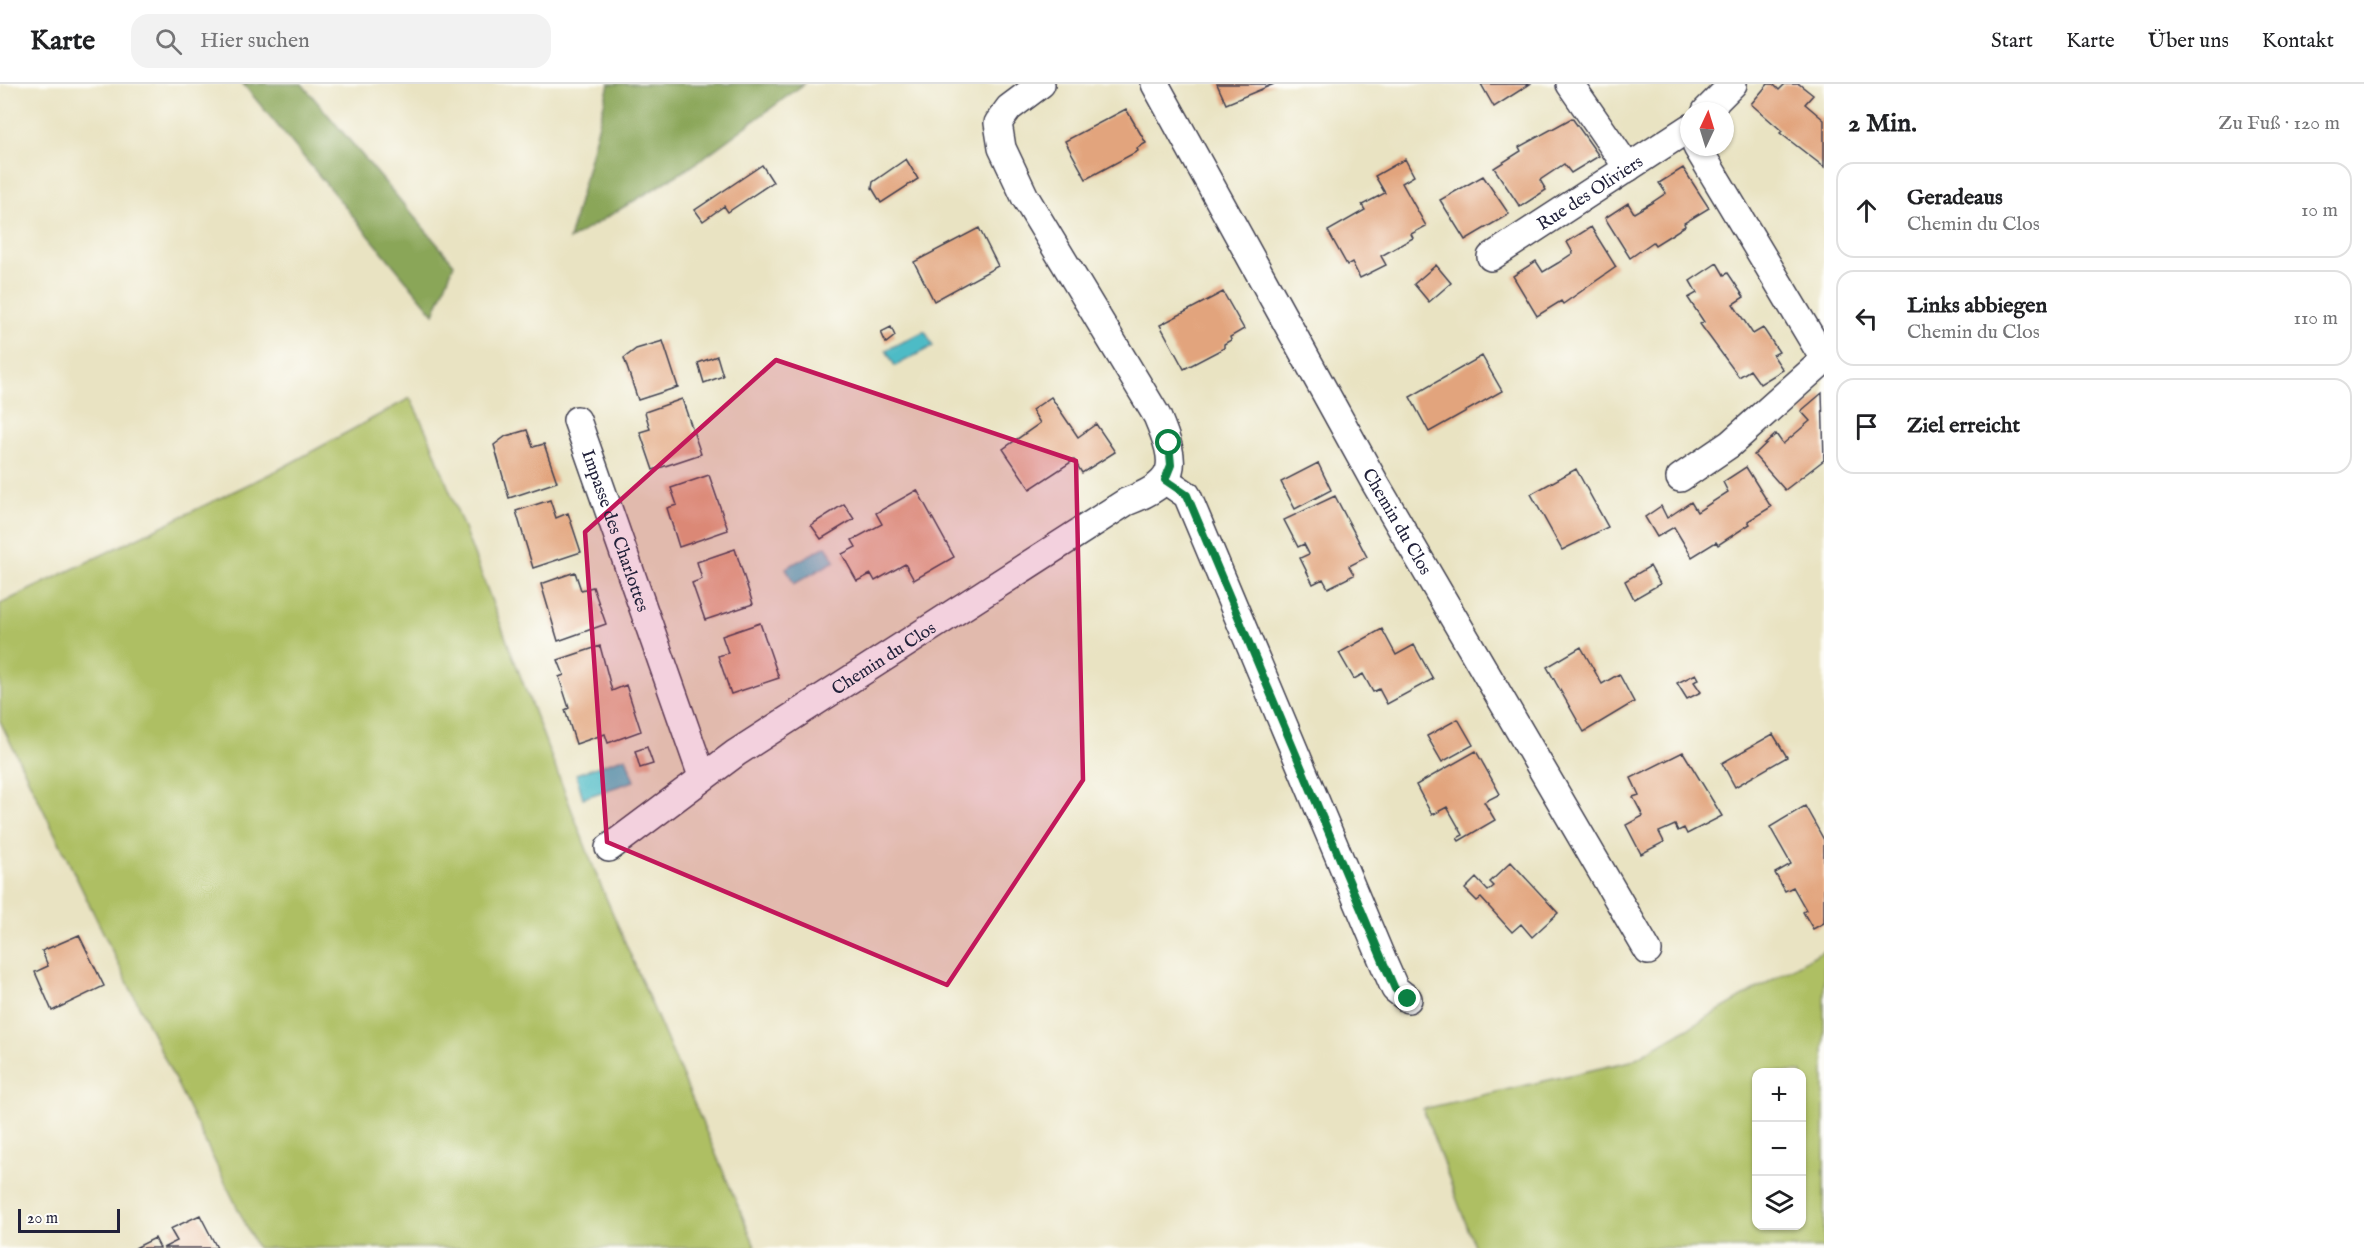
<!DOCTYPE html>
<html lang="de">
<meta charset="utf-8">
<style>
body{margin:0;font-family:"IM FELL English",serif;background:#f2f2f2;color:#202124}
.controls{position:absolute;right:18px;bottom:18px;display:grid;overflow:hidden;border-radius:12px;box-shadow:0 2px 4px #0004}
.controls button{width:54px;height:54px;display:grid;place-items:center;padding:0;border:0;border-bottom:2px solid #e0e0e0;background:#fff;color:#202124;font:30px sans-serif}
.compass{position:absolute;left:1680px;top:18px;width:54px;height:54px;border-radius:50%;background:#fff;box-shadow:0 2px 4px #0004;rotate:4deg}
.scale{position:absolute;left:18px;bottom:15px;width:102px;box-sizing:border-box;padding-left:6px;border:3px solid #22223b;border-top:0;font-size:16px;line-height:21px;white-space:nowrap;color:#22223b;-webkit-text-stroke:4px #fdfcf7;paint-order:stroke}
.stop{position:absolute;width:18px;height:18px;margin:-14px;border:4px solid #0b8043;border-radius:50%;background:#fff}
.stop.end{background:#0b8043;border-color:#fff;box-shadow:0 2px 6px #0008}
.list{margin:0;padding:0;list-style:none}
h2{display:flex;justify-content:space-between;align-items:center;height:78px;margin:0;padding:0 24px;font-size:26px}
h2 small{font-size:20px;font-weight:400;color:#757577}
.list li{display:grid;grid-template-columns:39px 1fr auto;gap:18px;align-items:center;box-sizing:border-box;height:96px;margin:0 12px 12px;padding:0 12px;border:2px solid #e0e0e0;border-radius:18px}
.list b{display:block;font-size:22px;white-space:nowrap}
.list p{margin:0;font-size:20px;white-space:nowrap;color:#757577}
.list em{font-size:20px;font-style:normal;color:#757577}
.icon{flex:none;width:33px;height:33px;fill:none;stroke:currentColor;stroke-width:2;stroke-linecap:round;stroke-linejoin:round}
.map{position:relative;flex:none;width:1824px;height:1164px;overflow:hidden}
header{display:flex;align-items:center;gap:36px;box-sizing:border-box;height:84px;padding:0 30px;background:#fff;border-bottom:2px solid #e0e0e0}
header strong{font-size:28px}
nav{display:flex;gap:33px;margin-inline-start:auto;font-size:21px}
.search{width:420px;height:54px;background:#f2f2f2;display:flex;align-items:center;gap:15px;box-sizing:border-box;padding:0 21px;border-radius:18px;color:#757577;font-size:22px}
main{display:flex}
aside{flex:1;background:#fff}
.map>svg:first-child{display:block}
.green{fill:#aebf63;stroke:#68704f;stroke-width:1.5;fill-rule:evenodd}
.forest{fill:#8aa659;stroke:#56644a;stroke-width:1.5}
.water{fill:#4dbbc6;stroke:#386e80;stroke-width:1.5}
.building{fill:#e2a47d}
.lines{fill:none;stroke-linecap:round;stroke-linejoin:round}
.minor-casing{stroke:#403f4f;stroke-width:30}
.minor{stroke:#fff;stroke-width:27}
.route{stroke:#0b8043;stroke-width:8}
.marked{fill:#c2185b;fill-opacity:0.2;stroke:#c2185b;stroke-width:4.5;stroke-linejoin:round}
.labels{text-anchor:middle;stroke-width:4.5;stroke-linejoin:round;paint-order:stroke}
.street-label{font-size:18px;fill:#22223b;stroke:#fdfcf7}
</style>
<header>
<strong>Karte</strong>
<div class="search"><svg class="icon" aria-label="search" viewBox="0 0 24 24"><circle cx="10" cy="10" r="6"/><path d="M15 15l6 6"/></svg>Hier suchen</div>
<nav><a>Start</a><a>Karte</a><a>Über uns</a><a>Kontakt</a></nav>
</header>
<main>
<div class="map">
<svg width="1824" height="1164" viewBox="0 0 1824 1164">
<rect width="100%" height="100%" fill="#fdfcf7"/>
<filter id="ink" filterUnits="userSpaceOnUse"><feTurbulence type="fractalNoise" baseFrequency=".0167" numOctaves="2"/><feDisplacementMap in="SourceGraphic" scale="12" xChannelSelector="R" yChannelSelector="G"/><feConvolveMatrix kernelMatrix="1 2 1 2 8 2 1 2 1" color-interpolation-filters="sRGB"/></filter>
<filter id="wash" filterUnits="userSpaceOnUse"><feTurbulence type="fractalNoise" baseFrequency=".008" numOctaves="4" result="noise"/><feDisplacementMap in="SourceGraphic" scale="24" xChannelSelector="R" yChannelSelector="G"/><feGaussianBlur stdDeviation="1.35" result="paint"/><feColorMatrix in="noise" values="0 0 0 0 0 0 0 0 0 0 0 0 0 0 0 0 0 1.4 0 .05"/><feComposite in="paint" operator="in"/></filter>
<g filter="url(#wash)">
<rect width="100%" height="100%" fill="#e9e3c2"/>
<path class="green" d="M410 314 429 353 598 795 756 1164H257L0 637V520L278 386Z
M1824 866V1164H1475L1423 1025 1631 977ZM1756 988H1802V1142H1756Z"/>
<path class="forest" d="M243 0H302L454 180 434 230Z
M609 0H804L692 82 569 156Z"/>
<path class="water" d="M925 247 933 262 895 282 886 266Z
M826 462 835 477 794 500 786 484Z
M626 673 634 697 583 714 576 690Z"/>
<g id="blocks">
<path class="building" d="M1217 0H1274L1226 20Z
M1481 0H1530L1494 23Z
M1768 0H1773L1779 6 1785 0H1799L1813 11 1805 20 1824 36V83L1780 49 1782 47 1751 20Z
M1126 25 1146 59 1137 64 1138 67 1086 95 1065 57Z
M1572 34 1599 72 1571 89 1564 80 1540 96 1546 106 1520 123 1494 84 1521 67 1519 63Z
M906 75 918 95 881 119 872 104 873 98Z
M1405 75 1414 92 1402 99 1426 142 1411 150 1413 154 1381 172 1386 181 1360 194 1352 178 1347 181 1328 147 1365 126 1362 121 1385 109 1375 92Z
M762 81 773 98 728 128 724 122 703 137 695 126Z
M1683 84 1709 124 1684 139 1685 142 1671 151 1655 161 1653 158 1630 174 1605 134 1628 119 1634 129 1651 119 1666 109 1659 99Z
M1483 92 1509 130 1465 156 1440 116Z
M1591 143 1616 183 1563 220 1561 217 1537 232 1513 192 1536 177 1543 188 1558 179 1573 169 1567 158Z
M979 144 998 182 934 217 914 178Z
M1717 179 1724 191 1728 189 1744 213 1733 220 1753 250 1763 244 1779 268 1773 271 1783 286 1760 300 1750 286 1739 293 1700 240 1704 238 1688 214 1697 209 1690 197Z
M1436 181 1451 199 1429 218 1414 200Z
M1223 208 1244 245 1230 253 1231 256 1224 260V264L1184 285 1160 241Z
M891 243 895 252 886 259 881 248Z
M663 257 678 303 638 316 624 274 636 265Z
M717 272 723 292 704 299 698 279Z
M1482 272 1502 307 1429 348 1410 313Z
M1822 309 1824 376 1785 406 1754 371 1776 350 1783 360 1810 337 1801 327Z
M1051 313 1078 353 1096 340 1115 368 1082 389 1074 376 1030 405 1003 365 1040 339 1032 326Z
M682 315 701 370 653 386 640 348 650 345 645 328Z
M527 346 533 363 544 360 557 398 509 414 494 361 506 352Z
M1318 379 1331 406 1295 425 1281 398Z
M1746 383 1771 423 1748 437 1750 440 1718 461 1716 458 1692 473 1674 443 1657 453 1645 433 1661 422 1667 434 1691 418 1697 428 1728 408 1723 398Z
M1576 385 1608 443 1562 466 1531 410Z
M709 391 728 446 679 463 667 424 677 421 671 404Z
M917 406 954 473 914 496 905 480 875 497 871 490 857 497 842 470 856 463 852 456 882 440 876 429Z
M1335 412 1367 473 1349 482 1354 491 1328 504 1323 495 1313 500 1300 474 1309 470 1304 460 1298 463 1284 436Z
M550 416 556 434 568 429 581 468 533 484 516 427Z
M844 420 854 435 821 455 811 441Z
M735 465 753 520 705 536 692 499 702 495 697 478Z
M1650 482 1660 500 1634 515 1625 497Z
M575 488 581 506 593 503 606 540 558 557 541 500Z
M760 539 779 594 731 610 718 572 728 569 722 552Z
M1382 545 1396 571 1414 561 1433 595 1387 620 1379 605 1373 608 1363 590 1354 595 1339 569Z
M600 562 612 607 626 601 641 647 608 659 605 650 576 660 565 626 569 624 559 593 564 591 558 576Z
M1581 563 1602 600 1619 590 1634 618 1584 648 1547 583Z
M1696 590 1699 595 1694 598 1701 608 1687 615 1677 599Z
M1458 635 1473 661 1442 678 1427 652Z
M1773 650 1787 673 1735 703 1722 679Z
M647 663 653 680 640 684 635 667Z
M1476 667 1500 710 1484 718 1495 736 1459 757 1457 754 1463 751 1447 723 1432 731 1416 701Z
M1683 668 1722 732 1687 750 1684 744 1678 747 1675 741 1659 748 1664 758 1641 770 1626 741 1643 732 1633 713 1639 711 1631 694Z
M1805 722 1824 756V839L1813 845 1803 828 1806 826 1793 803 1785 807 1775 789 1791 780 1770 743Z
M1511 778 1558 829 1532 853 1521 840 1512 848 1481 814 1477 817 1465 805 1476 794 1488 807 1494 802 1490 798Z
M79 851 104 902 52 927 35 888 48 882 42 867Z
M200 1131 217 1164H163L177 1157 170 1145Z
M155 1154 160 1164H135Z"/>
</g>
</g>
<g filter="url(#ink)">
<use href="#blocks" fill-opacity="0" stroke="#403f4f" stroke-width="1.5"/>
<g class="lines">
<g class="minor-casing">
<g id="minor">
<path id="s1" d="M1155 0 1375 399 1648 867"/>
<path d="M1570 0 1628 84"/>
<path d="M1706 27 1733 0"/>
<path d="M1697 63 1824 275"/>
<path id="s2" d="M1491 173 1689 44"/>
<path id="s3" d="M577 336 702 692"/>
<path d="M1680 394 1730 360 1824 276"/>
<path d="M1165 396 1187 411 1384 880 1395 905 1408 915"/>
<path id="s4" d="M609 764 736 669 1126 418C1179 398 1178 382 1157 332L1025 113 1002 64 998 39 1009 24 1041 0"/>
</g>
</g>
<use href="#minor" class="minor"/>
</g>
</g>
<g class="lines" filter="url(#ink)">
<path class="route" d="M1169 359 1171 381 1165 396 1187 411 1384 880 1395 905 1408 915"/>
</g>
<path class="marked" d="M776 276 1076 377 1083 696 947 901 607 758 585 448Z"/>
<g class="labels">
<g class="street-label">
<text dy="6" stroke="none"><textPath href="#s2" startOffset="118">Rue des Oliviers</textPath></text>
<text dy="6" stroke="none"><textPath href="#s1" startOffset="500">Chemin du Clos</textPath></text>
<text dy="6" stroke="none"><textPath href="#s3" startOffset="117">Impasse des Charlottes</textPath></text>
<text dy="6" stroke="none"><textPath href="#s4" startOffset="334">Chemin du Clos</textPath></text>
</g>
</g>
</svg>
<div class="controls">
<button>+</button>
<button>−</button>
<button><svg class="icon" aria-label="layers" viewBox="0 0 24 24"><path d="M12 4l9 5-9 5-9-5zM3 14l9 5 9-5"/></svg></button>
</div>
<svg class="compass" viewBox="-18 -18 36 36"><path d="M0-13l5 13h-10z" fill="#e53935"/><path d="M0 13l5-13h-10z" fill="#757577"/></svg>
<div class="scale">20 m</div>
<div class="stop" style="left:1169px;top:359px"></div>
<div class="stop end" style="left:1408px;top:915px"></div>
</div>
<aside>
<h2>2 Min.<small>Zu Fuß · 120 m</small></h2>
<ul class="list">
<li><svg class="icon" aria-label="ahead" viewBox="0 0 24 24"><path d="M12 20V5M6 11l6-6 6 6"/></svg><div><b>Geradeaus</b><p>Chemin du Clos</p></div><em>10 m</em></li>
<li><svg class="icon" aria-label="left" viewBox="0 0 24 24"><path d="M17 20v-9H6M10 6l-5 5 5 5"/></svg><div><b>Links abbiegen</b><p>Chemin du Clos</p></div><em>110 m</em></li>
<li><svg class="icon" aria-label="arrive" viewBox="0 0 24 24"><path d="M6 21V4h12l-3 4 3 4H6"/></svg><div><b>Ziel erreicht</b></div></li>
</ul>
</aside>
</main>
